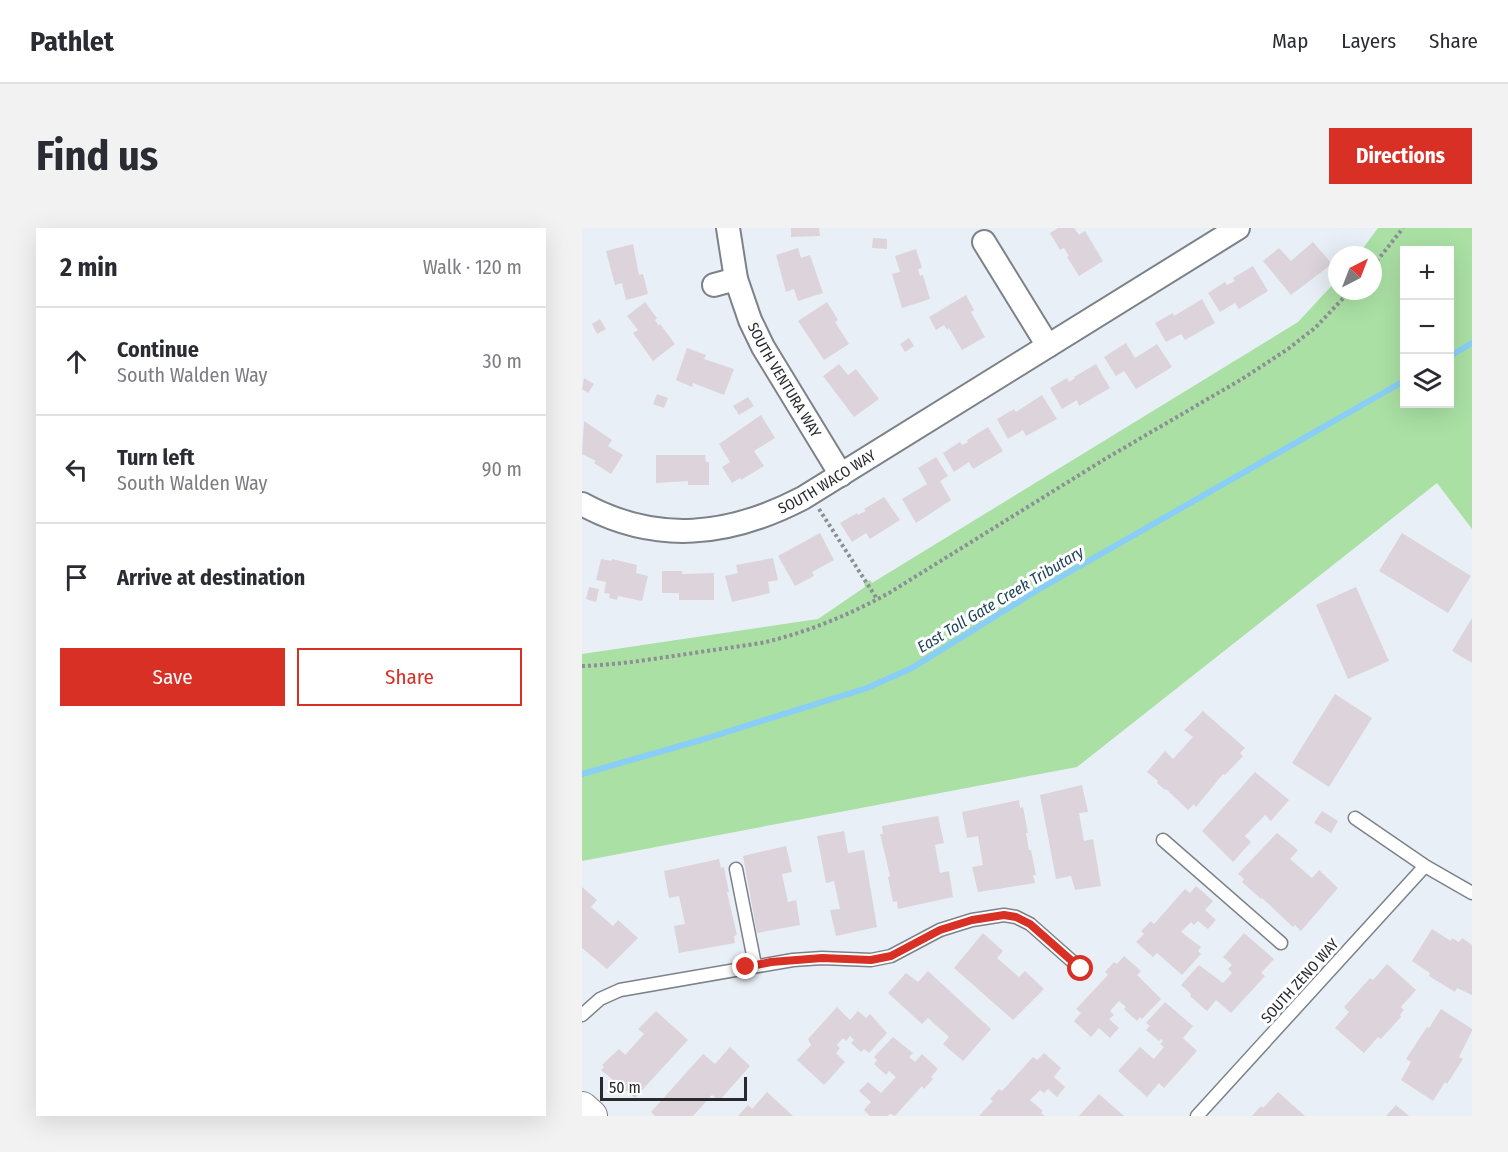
<!DOCTYPE html>
<meta charset="utf-8">
<style>
body{margin:0;font-family:"Fira Sans Condensed",sans-serif;background:#f2f2f3;color:#2b2b33}
.controls{position:absolute;right:18px;top:18px;display:grid;overflow:hidden;border-radius:0px;box-shadow:0 6px 24px #0002}
.controls button{width:54px;height:54px;display:grid;place-items:center;padding:0;border:0;border-bottom:2px solid #e1e1e2;background:#fff;color:#2b2b33;font:30px sans-serif}
.compass{position:absolute;left:746px;top:18px;width:54px;height:54px;border-radius:50%;background:#fff;box-shadow:0 6px 24px #0002;rotate:42deg}
.scale{position:absolute;left:18px;bottom:15px;width:147px;box-sizing:border-box;padding-left:6px;border:3px solid #282a2d;border-top:0;font-size:16px;line-height:21px;white-space:nowrap;color:#282a2d;-webkit-text-stroke:4px #fff;paint-order:stroke}
.stop{position:absolute;width:18px;height:18px;margin:-14px;border:4px solid #d93025;border-radius:50%;background:#fff}
.stop.end{background:#d93025;border-color:#fff;box-shadow:0 2px 6px #0008}
.list{margin:0;padding:0;list-style:none}
h2{display:flex;justify-content:space-between;align-items:center;height:78px;margin:0;padding:0 24px;font-size:26px}
h2 small{font-size:20px;font-weight:400;color:#7c7c81}
.list li{display:grid;grid-template-columns:39px 1fr auto;gap:18px;align-items:center;box-sizing:border-box;height:108px;padding:0 24px;border-top:2px solid #e1e1e2}
.list b{display:block;font-size:22px;white-space:nowrap}
.list p{margin:0;font-size:20px;white-space:nowrap;color:#7c7c81}
.list em{font-size:20px;font-style:normal;color:#7c7c81}
.actions{display:flex;gap:12px;padding:18px 24px}
.actions a{flex:1;padding:14px 0;border:2px solid #d93025;border-radius:0px;text-align:center;font-size:21px;color:#d93025}
.actions .main{background:#d93025;color:#fff}
.icon{flex:none;width:33px;height:33px;fill:none;stroke:currentColor;stroke-width:2;stroke-linecap:round;stroke-linejoin:round}
.map{position:relative;flex:none;width:890px;height:888px;overflow:hidden;border-radius:0px}
header{display:flex;align-items:center;gap:36px;box-sizing:border-box;height:84px;padding:0 30px;background:#fff;border-bottom:2px solid #e1e1e2}
header strong{font-size:28px}
nav{display:flex;gap:33px;margin-inline-start:auto;font-size:21px}
.intro{display:flex;align-items:center;justify-content:space-between;box-sizing:border-box;height:144px;padding:0 36px}
h1{margin:0;font-size:42px}
.button{padding:15px 27px;border-radius:0px;background:#d93025;color:#fff;font-size:21px;font-weight:700}
main{display:flex;gap:36px;padding:0 36px}
aside{flex:1;background:#fff;border-radius:0px;box-shadow:0 6px 24px #0002}
.map>svg:first-child{display:block}
.green{fill:#aae0a4;fill-rule:evenodd}
.lines{fill:none;stroke-linecap:round;stroke-linejoin:round}
.stream{stroke:#89cef6;stroke-width:6}
.building{fill:#dcd4da}
.service-casing{stroke:#7c8288;stroke-width:15}
.minor-casing{stroke:#7c8288;stroke-width:26}
.secondary-casing{stroke:#7c8288;stroke-width:34}
.path{stroke:#8c9095;stroke-width:4;stroke-dasharray:3 3;stroke-linecap:butt}
.service{stroke:#fff;stroke-width:12}
.minor{stroke:#fff;stroke-width:22}
.secondary{stroke:#fff;stroke-width:32}
.route{stroke:#d93025;stroke-width:8}
.labels{text-anchor:middle;stroke-width:6;stroke-linejoin:round;paint-order:stroke}
.street-label{font-size:15px;fill:#282a2d;stroke:#fff}
.water-label{font-size:16px;font-style:italic;fill:#1e455a;stroke:#fff}
</style>
<header>
<strong>Pathlet</strong>
<nav><a>Map</a><a>Layers</a><a>Share</a></nav>
</header>
<div class="intro"><h1>Find us</h1><a class="button">Directions</a></div>
<main>
<aside>
<h2>2 min<small>Walk · 120 m</small></h2>
<ul class="list">
<li><svg class="icon" aria-label="ahead" viewBox="0 0 24 24"><path d="M12 20V5M6 11l6-6 6 6"/></svg><div><b>Continue</b><p>South Walden Way</p></div><em>30 m</em></li>
<li><svg class="icon" aria-label="left" viewBox="0 0 24 24"><path d="M17 20v-9H6M10 6l-5 5 5 5"/></svg><div><b>Turn left</b><p>South Walden Way</p></div><em>90 m</em></li>
<li><svg class="icon" aria-label="arrive" viewBox="0 0 24 24"><path d="M6 21V4h12l-3 4 3 4H6"/></svg><div><b>Arrive at destination</b></div></li>
</ul>
<div class="actions"><a class="main">Save</a><a>Share</a></div>
</aside>
<div class="map">
<svg width="890" height="888" viewBox="0 0 890 888">
<rect width="100%" height="100%" fill="#e9eff6"/>
<path class="green" d="M796 0H890V301L855 255 495 539 0 633V426L236 391 283 359 282 355 288 352 290 355 716 94 755 52V63H791V27H776ZM822 22H868V176H822Z"/>
<g class="lines">
<path class="stream" d="M868 128 890 115
M0 546 119 512 285 460 330 440 454 363 822 153"/>
</g>
<path class="building" d="M209 0H237L238 8 209 9Z
M476 0H492L497 7 503 3 521 33 497 48 485 29 487 28 482 20 478 22 468 5Z
M291 10 305 11V21L290 20Z
M731 14 750 36 709 67 681 33 697 20 709 33Z
M51 16 57 47 61 46 66 66 44 72 40 55 33 57 24 23Z
M216 20 219 30 228 27 241 65 216 73 212 61 204 64 194 27Z
M334 21 340 40 336 41 338 48 341 47 348 71 320 80 310 46 318 44 313 28Z
M671 38 686 63 657 81 653 75 638 84 626 65 643 54 645 57 653 53 651 50Z
M384 67 392 82 389 84 403 109 380 122 367 100 365 102 362 97 354 102 347 89Z
M620 71 633 95 603 112 599 106 584 114 573 95 591 85 592 88Z
M63 74 75 90 73 92 77 98 78 96 93 116 71 133 51 105 56 102 45 88Z
M245 74 256 92 253 94 267 116 242 132 216 93Z
M18 91 24 101 15 106 10 96Z
M327 110 332 118 323 124 318 116Z
M544 115 553 130 575 116 590 139 554 161 542 143 534 148 522 129Z
M105 120 124 127 122 131 152 141 142 167 111 155 110 159 94 152Z
M257 136 266 147 274 141 297 171 272 189 241 148Z
M514 136 528 160 497 178 495 172 480 181 468 160 485 150 487 154 493 150 492 149Z
M2 150 12 156 6 165 0 161Z
M75 166 86 170 82 180 71 176Z
M460 167 475 191 444 208 441 202 426 211 415 191 432 181 434 184Z
M166 169 172 178 157 187 151 178Z
M179 187 193 210 172 223 182 238 159 252 158 250 150 255 140 239 148 234 137 216Z
M2 193 30 212 26 218 41 227 29 246 12 235 14 233 0 226Z
M406 199 421 223 391 241 387 234 372 244 361 225 378 214 380 217 386 214 385 212Z
M74 227H123L124 234H127V257H106V253L74 255Z
M354 229 366 248 358 253 369 272 334 295 320 271 345 256 336 240Z
M302 269 318 292 288 311 284 305 270 314 258 295 275 285 276 287 284 283 282 281Z
M238 305 252 332 230 344 232 348 213 358 196 328Z
M820 305 889 348 866 385 797 343Z
M191 330 196 352 186 354 188 365 150 374 143 348 156 345 154 337Z
M19 331 29 333 30 331 55 337 54 345 66 348 60 373 36 368 35 372 27 370 28 366 22 365 24 354 14 352Z
M80 343H100V346L132 345V372H97V365H80Z
M7 359 17 361 14 374 4 371Z
M774 359 807 433 766 451 734 377Z
M890 390V435L870 423Z
M753 466 790 490 747 559 710 535Z
M621 483 663 520 658 525 661 528 643 547 641 546 614 579 612 576 606 582 584 561 583 562 575 555 576 553 565 544 583 523 591 531 611 509 602 502Z
M673 544 707 572 689 593 683 587 663 608 669 614 651 634 620 603Z
M500 557 506 584 497 585 502 613 511 611 519 658 493 662 489 648 474 651 458 567Z
M437 572 438 580 441 579 446 605H444L447 622H449L454 647H451L453 655 396 664 390 639 401 637 396 608 385 610 380 584Z
M740 583 756 593 749 605 732 595Z
M356 588 362 615 353 617 358 645 367 643 371 669 316 681 315 673 311 674 306 649 308 648 298 606H301L300 598Z
M262 603 266 625 282 622 295 699 254 708 248 682 258 681 252 653 244 655 235 608Z
M695 605 716 622 708 631 730 650 737 642 756 660 719 703 713 697 711 699 680 670 679 671 660 654 662 651 656 646Z
M204 618 210 644 200 646 206 674 214 672 218 697 175 705 161 628Z
M137 631 139 640 142 639 147 664H145L155 707 152 708 153 715 97 725 92 698 103 696 97 668 87 670 82 643Z
M614 658 631 673 623 682 634 692 626 701 616 693 612 697 609 694 599 704 619 719 616 723 619 726 600 747 575 725 571 729 554 714 562 706 559 703 569 693 572 696 603 661 608 665Z
M0 659 15 672 9 679 31 698 36 692 56 710 25 741 0 720Z
M850 701 869 713 870 710 877 714 880 710 890 717V767L875 760 873 764 847 748 848 745 830 733Z
M401 705 421 723 415 730 437 749 443 743 462 761 431 792 372 740Z
M662 705 692 731 679 745 683 748 649 785 634 772 625 783 608 768 609 766 599 757 617 737 641 755 650 745 646 741 650 737 641 729Z
M542 728 559 743 555 747 579 771 560 791 558 789 555 793 542 781 544 779 537 773 528 783 532 787 527 791 537 800 528 810 517 800 509 809 492 793 499 785 494 781 526 747 523 744 532 734 535 736Z
M805 736 834 762 819 779 822 782 818 787 819 789 799 811 796 809 782 825 753 800 767 784 762 779 788 750 791 752Z
M346 743 409 801 381 833 361 816 367 809 346 790 340 796 306 765 324 745 336 754Z
M583 774 611 798 601 810 615 823 582 860 577 855 565 869 536 843 558 819 572 831 582 819 578 816 581 813 579 811 577 813 564 802 568 798 564 795Z
M255 779 268 792 276 783 284 790 288 786 305 805 287 825 282 821 279 824 269 815 272 812 268 808 264 813 261 810 255 817 258 820 254 825 263 834 242 857 215 832 229 817 226 811Z
M859 781 890 801V803L877 829 881 831 865 856 863 854 851 873 819 852 829 834 824 831 845 799 847 800Z
M74 783 106 812 53 870 19 842 22 839 20 837 37 821 43 827 62 806 56 801Z
M311 809 331 825 327 829 333 834 340 826 356 841 349 849 351 851 342 861 340 858 313 888 308 886 305 888H288L282 882 289 874 277 863 286 854 299 865 314 849 307 843 304 847 292 836 295 832 292 829Z
M148 819 168 838 137 873 130 867 111 888H73L69 884 121 826 133 836Z
M462 825 479 840 472 849 483 859 475 869 466 861 462 865 458 862 448 872 461 883 459 885 463 888H397L411 873 408 871 417 861 420 863 451 829 455 832Z
M185 864 211 888H156L166 877 170 881Z
M696 864 723 888H670L679 878 681 880Z
M517 866 542 888H497Z
M814 877 827 888H804Z"/>
<g class="lines">
<g class="service-casing">
<path id="service" d="M773 590 843 638 890 665
M581 612 699 715
M154 641 173 737
M0 787 18 771 38 762 211 732 240 730 289 732 309 728 358 702 390 692 422 687 434 689 448 696 499 741
M615 888 843 638"/>
</g>
<g class="minor-casing">
<g id="minor">
<path id="s1" d="M146 0 154 51 168 92 181 119 259 247"/>
<path d="M402 14 466 118"/>
<path d="M132 57 154 51"/>
<path id="s2" d="M0 276C75 317 148 308 221 270L656 0"/>
</g>
</g>
<g class="secondary-casing">
<path id="secondary" d="M0 880 9 888"/>
</g>
<path class="path" d="M791 38 821 0
M237 281 295 371
M0 438C35 437 71 431 105 426 130 422 154 419 179 415 224 405 267 387 307 365L523 231 660 151 706 121 734 99 768 63"/>
<use href="#service" class="service"/>
<use href="#minor" class="minor"/>
<use href="#secondary" class="secondary"/>
</g>
<g class="lines">
<path class="route" d="M164 739 189 734 240 730 289 732 309 728 358 702 390 692 422 687 434 689 448 696 499 741"/>
</g>
<g class="labels">
<g class="street-label">
<text dy="5" stroke="none"><textPath href="#s1" startOffset="164">SOUTH VENTURA WAY</textPath></text>
<text dy="5" stroke="none"><textPath href="#s2" startOffset="260">SOUTH WACO WAY</textPath></text>
<text transform="translate(718 753) rotate(-48)" y="5">SOUTH ZENO WAY</text>
</g>
<g class="water-label">
<text transform="translate(418 371) rotate(-31)" y="6">East Toll Gate Creek Tributary</text>
</g>
</g>
</svg>
<div class="controls">
<button>+</button>
<button>−</button>
<button><svg class="icon" aria-label="layers" viewBox="0 0 24 24"><path d="M12 4l9 5-9 5-9-5zM3 14l9 5 9-5"/></svg></button>
</div>
<svg class="compass" viewBox="-18 -18 36 36"><path d="M0-13l5 13h-10z" fill="#e53935"/><path d="M0 13l5-13h-10z" fill="#7c7c81"/></svg>
<div class="scale">50 m</div>
<div class="stop" style="left:499px;top:741px"></div>
<div class="stop end" style="left:164px;top:739px"></div>
</div>
</main>
